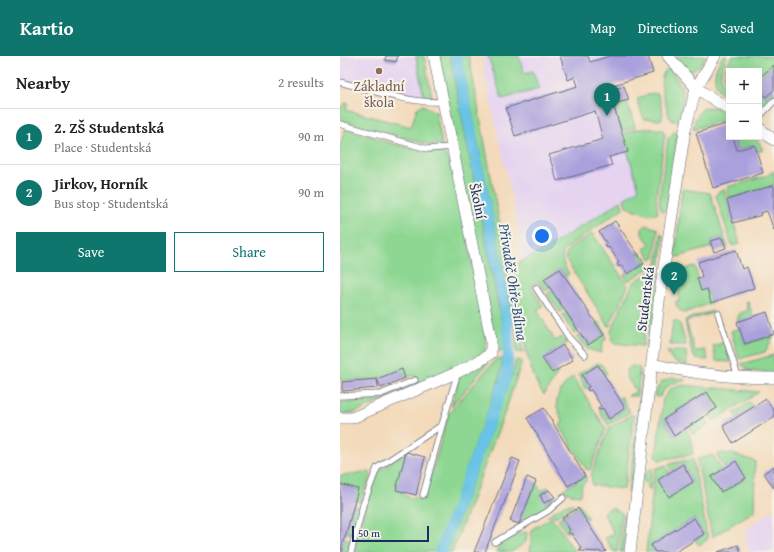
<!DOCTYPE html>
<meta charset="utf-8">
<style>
body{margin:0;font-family:"Gentium Book Plus",serif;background:#f6f6f6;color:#222}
.controls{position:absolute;right:12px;top:12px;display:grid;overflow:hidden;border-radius:0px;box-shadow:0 4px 16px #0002}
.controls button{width:36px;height:36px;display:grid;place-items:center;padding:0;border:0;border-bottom:1px solid #e0e0e0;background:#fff;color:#222;font:20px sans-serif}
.scale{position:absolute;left:12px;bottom:10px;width:77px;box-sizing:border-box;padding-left:4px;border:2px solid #1b2f5e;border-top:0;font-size:11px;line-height:14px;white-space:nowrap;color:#1b2f5e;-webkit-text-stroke:3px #f7f3e8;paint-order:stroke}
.you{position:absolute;left:202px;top:180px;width:14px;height:14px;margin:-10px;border:3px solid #fff;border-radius:50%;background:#1a73e8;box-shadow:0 0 0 6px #1a73e833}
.badge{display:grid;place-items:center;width:26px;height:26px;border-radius:50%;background:#0f766e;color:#fff;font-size:13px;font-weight:700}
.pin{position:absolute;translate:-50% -33px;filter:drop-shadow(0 1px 2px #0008)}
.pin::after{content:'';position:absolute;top:21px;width:14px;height:12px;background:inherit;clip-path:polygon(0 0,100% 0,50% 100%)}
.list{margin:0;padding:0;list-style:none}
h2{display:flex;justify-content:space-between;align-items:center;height:52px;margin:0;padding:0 16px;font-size:17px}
h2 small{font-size:13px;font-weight:400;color:#767676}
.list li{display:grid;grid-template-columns:26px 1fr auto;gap:12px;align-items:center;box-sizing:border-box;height:56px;padding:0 16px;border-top:1px solid #e0e0e0}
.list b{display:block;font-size:15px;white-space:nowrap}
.list p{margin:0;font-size:13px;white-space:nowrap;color:#767676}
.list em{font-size:13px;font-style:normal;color:#767676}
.actions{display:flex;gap:8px;padding:12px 16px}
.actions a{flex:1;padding:9px 0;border:1px solid #0f766e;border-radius:0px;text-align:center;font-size:14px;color:#0f766e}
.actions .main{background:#0f766e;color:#fff}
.map{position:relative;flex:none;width:434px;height:496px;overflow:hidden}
header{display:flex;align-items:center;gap:24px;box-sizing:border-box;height:56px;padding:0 20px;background:#0f766e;color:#fff}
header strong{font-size:19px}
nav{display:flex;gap:22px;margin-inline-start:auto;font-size:14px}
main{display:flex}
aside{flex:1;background:#fff}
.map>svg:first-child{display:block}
.built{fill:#e5d3f0}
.green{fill:#8dd792;stroke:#548378}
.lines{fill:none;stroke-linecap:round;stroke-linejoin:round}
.canal{stroke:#68c3e6;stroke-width:11}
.building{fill:#aaa0dd}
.lane-casing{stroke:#676b7e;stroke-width:7}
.street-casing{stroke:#676b7e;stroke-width:12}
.lane{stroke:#fff;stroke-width:5.5}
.street{stroke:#fff;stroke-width:11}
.education-dot{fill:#8d6e63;stroke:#f7f3e8;stroke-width:1.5}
.labels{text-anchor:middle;stroke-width:4;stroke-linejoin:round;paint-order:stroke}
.education-label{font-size:14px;fill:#785e54;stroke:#f7f3e8}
.street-label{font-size:14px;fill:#1b2f5e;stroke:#f7f3e8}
.water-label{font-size:15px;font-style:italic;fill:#2e5480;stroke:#f7f3e8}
</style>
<header>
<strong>Kartio</strong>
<nav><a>Map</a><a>Directions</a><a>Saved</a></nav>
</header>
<main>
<aside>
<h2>Nearby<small>2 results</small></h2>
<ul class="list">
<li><span class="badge">1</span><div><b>2. ZŠ Studentská</b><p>Place · Studentská</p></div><em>90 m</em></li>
<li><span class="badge">2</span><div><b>Jirkov, Horník</b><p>Bus stop · Studentská</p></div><em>90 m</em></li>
</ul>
<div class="actions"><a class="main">Save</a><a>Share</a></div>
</aside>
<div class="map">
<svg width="434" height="496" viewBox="0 0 434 496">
<rect width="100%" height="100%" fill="#f7f3e8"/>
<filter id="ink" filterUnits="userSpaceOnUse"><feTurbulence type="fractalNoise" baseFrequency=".025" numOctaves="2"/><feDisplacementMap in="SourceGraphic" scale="8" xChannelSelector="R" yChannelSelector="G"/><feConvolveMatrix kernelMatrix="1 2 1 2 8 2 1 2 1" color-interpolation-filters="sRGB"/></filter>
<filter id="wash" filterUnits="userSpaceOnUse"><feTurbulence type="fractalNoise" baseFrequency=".012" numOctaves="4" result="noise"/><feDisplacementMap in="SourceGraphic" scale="16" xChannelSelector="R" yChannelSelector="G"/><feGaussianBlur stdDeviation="0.9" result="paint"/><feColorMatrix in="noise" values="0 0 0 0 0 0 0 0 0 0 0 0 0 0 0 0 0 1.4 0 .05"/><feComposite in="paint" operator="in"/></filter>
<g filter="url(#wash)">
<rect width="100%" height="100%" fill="#f3daba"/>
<path class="built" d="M0 0H76L84 43H78L0 23Z
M143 0H308L313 17 270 30 272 34 284 30 289 44 274 49 299 133 207 192 183 205 177 165 144 15Z
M434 454V496H409L404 474Z"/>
<path class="green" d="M76 0H84L92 41 84 43Z
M98 0H110L164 279V295H157Z
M121 0H129L183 297 176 296V278Z
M148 0H179L184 17 193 15 199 33 162 43Z
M338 0H366C353 19 351 19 335 3Z
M383 0H387C382 14 375 23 389 34V44C372 31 371 17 383 0Z
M392 0H434V9L419 22V15H389V30L384 21 386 11Z
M328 12C346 32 345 41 340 66L333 65 329 61C326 46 314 23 328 12Z
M419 33 426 41 434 34V40L421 54 419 52Z
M312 37 318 38 323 57 322 63 320 64 304 63 298 48V42Z
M287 45 295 71 282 75 273 48Z
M5 47H8L6 54 71 71 77 52 83 49 96 56 102 89H90L0 64V50L3 51Z
M373 51 388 55 389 63 353 73 356 62 362 53Z
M7 73C38 82 72 97 104 96L105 100 108 101 110 112 114 111 147 287 145 295 139 303 14 357 0 358V347L42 344 78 329 74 319 65 322 62 314 37 323 0 325V89L5 74Z
M296 73H322L325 78 316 143 318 157 309 159 286 150 284 143 299 133 282 78Z
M335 75 338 76 327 152 322 157 319 145 328 82Z
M406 81H416L423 94 417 96 414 89 397 94 395 85Z
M434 115V129L390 143 387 131 426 120Z
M342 133 370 137 388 192H386L382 182 370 185 372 191 338 201 335 200Z
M384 133 400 188 392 190 376 140 377 137Z
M281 145 283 152 224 194C220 202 224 211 229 218L226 221 220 213 205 223 210 232 205 235 199 226 191 231 203 250 197 254 215 285 222 281 227 287 203 302 212 317 216 314 217 318 204 339C185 316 177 243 171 211L207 192Z
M306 169 318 173 315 201 311 203 304 193 310 188 302 178V173Z
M321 177 324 182 311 286 306 296Z
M251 178H253L288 230 269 271 225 202 228 194Z
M300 196 309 209V212L288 225 284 219 304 208 297 198Z
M355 210 361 234 367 233 371 247 344 257C339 254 336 252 336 245L339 246C340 231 333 214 355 210Z
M311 215 303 290 273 287 272 286 271 275 293 227Z
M212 234 224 253 220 256 207 238Z
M406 245H408L413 261 397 266 399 258 408 254Z
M372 255 373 257 346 265 355 295 365 294 368 304 356 303 352 298 345 264Z
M226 256 238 275 234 278 222 259Z
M335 264 340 268 346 289H330L333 266Z
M259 266 265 276 266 284 263 285 261 297 247 293 236 281 241 279 248 289 264 279 256 267Z
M399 272 405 288 434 279 425 296 399 303 391 275Z
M385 286 391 306 376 305 373 290Z
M327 295H346L347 310 333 305Z
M434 299V317L410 315 401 308Z
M156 303H163L158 327 95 496H14L26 447 40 414 66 396 57 434 63 436 65 440 84 444 109 357Z
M176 304 182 305 166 353 112 496H106L173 316Z
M148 307 111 351 120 319Z
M258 307 262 309 267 317 265 319 258 309 242 319 249 331 245 333 238 318Z
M292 310 298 311 300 313 297 340H288L296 335 286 320 287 314Z
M303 316 305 323 292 432 288 438Z
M233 321 266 373 250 414 246 413 220 370 223 365C222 361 219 358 218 354 213 342 224 327 233 321Z
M332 322 345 323 344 325C333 326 324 330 320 341L314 340 321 326Z
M343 329 419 336 374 365 368 358 377 352 367 336 324 363 334 380 346 372 350 380 353 398 319 404 316 401 323 343 330 333Z
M281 340 290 356 268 369 259 355 263 352 269 363 285 353 279 342Z
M410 346 414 351 397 361 394 357Z
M291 359 294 360 284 433 252 429 251 419 269 372Z
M365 360 369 368 353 378 349 371Z
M382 397 392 398 415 405 414 455 372 481 357 403 373 399 382 414 371 421 381 436 406 422 385 412 377 399Z
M353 403 368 483 359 489 355 484 364 478 354 462 311 489 315 496H306L315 413 325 409 330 416 318 424 329 441 353 426 343 408 333 415 328 408Z
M312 412 310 434 303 424 305 417Z
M24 416H30L31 420 20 446 15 445 17 433 0 428V420Z
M246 420V426L242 428 241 439 231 438 222 434Z
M196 426 201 435 208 431 209 434 200 439 205 447 215 441 216 444 207 452 179 468Z
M230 448H234L217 460H207L224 449Z
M14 449 20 452 12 478 7 477Z
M239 449 248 461 246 463 238 452 222 462 230 474 226 477 218 463Z
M272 452 282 457 277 496H274L265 482 274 478 264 458 266 454Z
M284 459 287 466 283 496H280Z
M211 462 214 464 235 496H190L192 473Z
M187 476 186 486 172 496H156C163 481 172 479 187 476Z
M4 482 11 484 9 496H2L3 493H1Z"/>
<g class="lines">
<path class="canal" d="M100 496 166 321C171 290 168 272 163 241L116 0"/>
</g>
<g id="blocks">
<path class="building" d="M46 0H58L56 6 45 4Z
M220 0H248L250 6 270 0H308L313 17 270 30 271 34 284 30 289 44 273 48 288 96 269 101 272 109 217 125 209 99 263 83 255 55 175 80 166 52 238 30 235 21 228 24Z
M434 9V34L426 41 419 33V22Z
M389 67V81H393L397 94 415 89 423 117 373 132 356 77Z
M434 129V174L427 155 421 157 422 159 393 167 387 144Z
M275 165 304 207 288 218 281 209 279 211 278 209 277 208 279 206 269 191 267 192 265 189 267 188 259 176Z
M382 182 386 192 374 196 370 185Z
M396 194 402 213 407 211 414 232 371 247 367 233 361 235 357 222 362 221 358 206Z
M220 213 264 279 248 289 204 223Z
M427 256 434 278 405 288 397 266Z
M223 289 233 304 212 317 202 302Z
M258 309 285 352 269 363 263 352 259 354 258 352 261 350 251 334 248 335 247 332 249 331 242 319Z
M62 313 65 322 41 332 37 323 38 332 2 335V326L37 323Z
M367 336 377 352 334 380 324 363Z
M426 343 434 355V361L393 387 383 370Z
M204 352 245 420 228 430 187 362Z
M66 396 85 401 76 439 56 434Z
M172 402 180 405 172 427 145 496H134Z
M396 405 406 422 381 436 371 421Z
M343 408 353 426 329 441 318 424Z
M434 410V432L424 417Z
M187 421 196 425 179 468 170 465Z
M0 428 18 433 5 482H4L1 493H3L2 496H0Z
M209 434 215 441 204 447 200 439Z
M238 452 266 495 265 496 239 495 242 493 231 477 229 478 228 476 230 474 222 462Z
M354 462 364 478 336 496H315L311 489Z
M398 489 401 496H378Z"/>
</g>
</g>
<g filter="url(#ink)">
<use href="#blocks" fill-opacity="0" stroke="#676b7e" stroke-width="1"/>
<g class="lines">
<g class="lane-casing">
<path id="lane" d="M0 26C33 35 69 47 103 46
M419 61 434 45
M0 68 88 93 112 91
M196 232 230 283 245 299
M378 257 398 321
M0 340 41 338 75 324
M83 439 102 369
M155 486 208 455 223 442
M11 496 23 449 37 412 102 369 118 316"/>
</g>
<g class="street-casing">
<path id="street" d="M328 0 356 32 389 53
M419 72 434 84
M313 308C352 318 394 322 434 322
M0 362H12L44 348 118 316 141 304 151 297V283L94 0
M290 496 320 237 345 74 356 32 375 0"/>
</g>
<use href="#lane" class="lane"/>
<use href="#street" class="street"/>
</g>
</g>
<circle class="education-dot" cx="39" cy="15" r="4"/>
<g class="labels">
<g class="education-label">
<text x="39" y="35">Základní<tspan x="39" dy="16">škola</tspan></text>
</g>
<g class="street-label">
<text transform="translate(138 145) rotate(78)" y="5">Školní</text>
<text transform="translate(305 243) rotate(-83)" y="5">Studentská</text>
</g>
<g class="water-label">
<text transform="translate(173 226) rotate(81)" y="5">Přivaděč Ohře-Bílina</text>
</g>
</g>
</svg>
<div class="controls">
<button>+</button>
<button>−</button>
</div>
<div class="scale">50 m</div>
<div class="you"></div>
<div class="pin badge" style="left:267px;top:60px">1</div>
<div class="pin badge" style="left:334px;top:239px">2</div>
</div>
</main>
